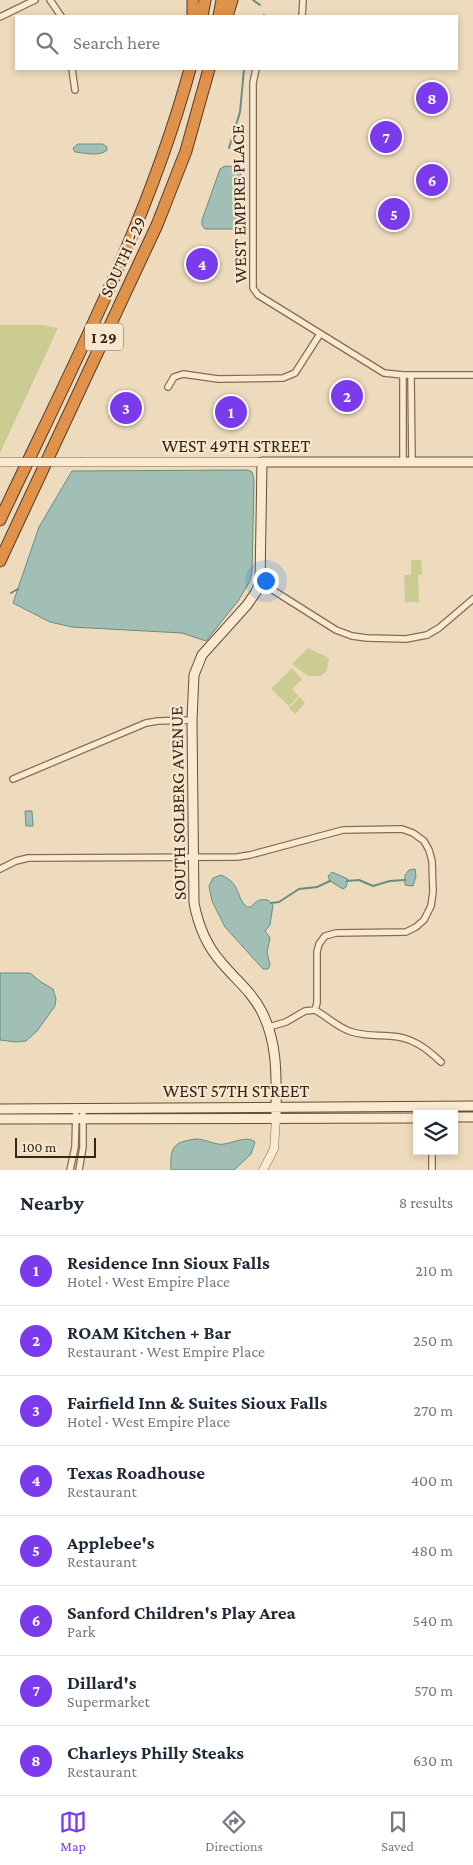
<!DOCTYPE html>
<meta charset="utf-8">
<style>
body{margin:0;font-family:"Crimson Pro",serif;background:#f6f6f7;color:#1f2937}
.controls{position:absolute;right:15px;bottom:15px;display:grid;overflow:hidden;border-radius:0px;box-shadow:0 2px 8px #0003}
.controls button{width:45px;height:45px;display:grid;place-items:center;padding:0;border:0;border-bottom:1px solid #e0e1e3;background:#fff;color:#1f2937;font:25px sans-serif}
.scale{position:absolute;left:15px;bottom:12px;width:81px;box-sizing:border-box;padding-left:5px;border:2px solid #35251b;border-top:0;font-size:14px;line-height:18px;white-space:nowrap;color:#35251b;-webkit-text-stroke:4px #f5e6cd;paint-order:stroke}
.you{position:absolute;left:265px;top:580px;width:18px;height:18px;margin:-12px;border:4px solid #fff;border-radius:50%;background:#1a73e8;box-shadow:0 0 0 8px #1a73e833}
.badge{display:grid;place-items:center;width:32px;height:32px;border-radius:50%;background:#7c3aed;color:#fff;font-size:16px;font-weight:700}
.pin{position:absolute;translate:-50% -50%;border:2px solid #fff;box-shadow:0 1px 5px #0006}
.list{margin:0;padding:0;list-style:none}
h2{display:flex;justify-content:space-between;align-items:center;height:65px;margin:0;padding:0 20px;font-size:21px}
h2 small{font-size:16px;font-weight:400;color:#747a83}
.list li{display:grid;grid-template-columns:32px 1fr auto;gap:15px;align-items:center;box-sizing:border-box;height:70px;padding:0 20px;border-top:1px solid #e0e1e3}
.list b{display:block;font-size:19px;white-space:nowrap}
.list p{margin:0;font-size:16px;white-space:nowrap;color:#747a83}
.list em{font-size:16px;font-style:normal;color:#747a83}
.icon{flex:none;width:28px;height:28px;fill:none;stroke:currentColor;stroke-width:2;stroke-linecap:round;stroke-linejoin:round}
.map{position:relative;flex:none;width:473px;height:1170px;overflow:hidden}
.search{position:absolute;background:#fff;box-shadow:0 2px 8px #0003;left:15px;right:15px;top:15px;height:55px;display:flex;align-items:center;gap:12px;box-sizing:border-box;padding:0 18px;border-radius:0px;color:#747a83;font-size:19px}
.sheet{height:625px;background:#fff}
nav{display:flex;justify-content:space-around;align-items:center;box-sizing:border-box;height:70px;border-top:1px solid #e0e1e3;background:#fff;font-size:14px;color:#747a83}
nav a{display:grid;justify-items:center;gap:2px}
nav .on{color:#7c3aed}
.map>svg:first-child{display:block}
.green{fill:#cacc91}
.water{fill:#a1bfb4;stroke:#688d81}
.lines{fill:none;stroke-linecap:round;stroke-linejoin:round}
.stream{stroke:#688d81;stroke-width:2}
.minor-casing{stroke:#866c56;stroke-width:8}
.tertiary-casing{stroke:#866c56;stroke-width:9}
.secondary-casing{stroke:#674d3a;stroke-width:11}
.motorway-casing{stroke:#533a2b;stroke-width:13}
.minor{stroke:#f9e9d0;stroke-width:5.5}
.tertiary{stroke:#f9e9d0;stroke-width:8}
.secondary{stroke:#f9e9d0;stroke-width:9}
.motorway{stroke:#e0924b;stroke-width:11}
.tertiary-bridge-casing{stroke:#866c56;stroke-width:9;stroke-linecap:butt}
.tertiary-bridge{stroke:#f9e9d0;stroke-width:8}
.labels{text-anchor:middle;stroke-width:4.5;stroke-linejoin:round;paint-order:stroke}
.shield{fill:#f5e6cd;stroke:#6f5f50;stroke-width:1}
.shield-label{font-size:16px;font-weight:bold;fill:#35251b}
.street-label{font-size:18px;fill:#35251b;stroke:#f5e6cd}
</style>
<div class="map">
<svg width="473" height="1170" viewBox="0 0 473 1170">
<rect width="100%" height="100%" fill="#eedbbd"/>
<path class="green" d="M0 325H42L58 328 0 453Z
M411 560H421L422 575H418L419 602H405L404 575H411Z
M308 648 329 658 327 670 321 676H308L292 664Z
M292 668 302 679 292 689 299 696 289 706 271 689Z
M300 697 305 703 295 714 289 708Z"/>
<path class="water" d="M78 144H103L107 147V150C100 157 85 153 75 152L73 148Z
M225 166 238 167 241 172 240 223 239 226 233 229H205L202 225V220L220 169Z
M248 470 252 472 254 480 252 573 250 581 238 601 206 641 182 633 72 627 50 622 13 603 39 527 72 471Z
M25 811H32L33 826H26Z
M415 869 416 876 413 886 405 885V875L409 870Z
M332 872 348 879 346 887 343 889 330 881 328 876Z
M221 875C242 884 235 897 247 907H251C257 900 259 899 268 900L273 905 270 925 265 931 270 938 267 952 270 965 268 969H263L225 927 212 901 209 886 213 878Z
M0 973H30L41 982 53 989 56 999 55 1006 37 1031 26 1041 16 1042 0 1040Z
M196 1139C206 1139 217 1146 224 1144 233 1143 248 1135 255 1142L251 1154 234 1170H171C170 1147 173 1142 196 1139Z"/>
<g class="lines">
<path class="stream" d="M253 0 260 5
M264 15V16
M229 148 240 112 244 69
M11 593 18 589
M347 881 359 880 373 886 390 881 405 880
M271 903 279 902 299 889 317 887 330 881"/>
<g class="minor-casing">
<path id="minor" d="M50 0 61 16
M302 16 303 0
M0 17 35 0
M72 69 75 90
M256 69 253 83V288L258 295 384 373 403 375H473
M403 375V462
M411 375 412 462
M168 387 174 377 183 374 218 379 283 378 295 373 320 334
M260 582 336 630 352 636 367 638 406 639 427 635 439 628 473 599
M13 779 146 723 158 721 192 720
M0 869 16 861 28 858 237 857 250 855 343 830 402 829 413 833 424 841 429 850 432 861 433 892 431 906 424 920 416 927 406 932 336 933 325 936 319 944 317 952V1003L315 1010
M315 1010C328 1017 338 1028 352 1032 365 1036 377 1035 390 1036 412 1037 426 1048 441 1062
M269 1027 286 1022 305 1011 315 1010
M432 1151V1170
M70 1170 75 1147 76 1108
M79 1170 83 1147V1108"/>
</g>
<g class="tertiary-casing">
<path id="tertiary" d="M82 462H262
M263 1170 274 1149 276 1119"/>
</g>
<g class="secondary-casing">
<path id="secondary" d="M0 1109 473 1106
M454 1117H473
M0 1119 417 1118
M276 1119C276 1082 279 1046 262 1012 252 992 235 979 221 962 206 945 198 924 194 903L192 720 194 675 202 655 247 605 256 592 260 582 262 462H473"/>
</g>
<g class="motorway-casing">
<path id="motorway" d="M193 16V0
M202 16 205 0
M219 16 222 0
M227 16 232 0
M0 520C69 373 147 226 190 69
M0 561 157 225 186 151 209 69"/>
</g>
<use href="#minor" class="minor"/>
<use href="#tertiary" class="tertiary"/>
<use href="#secondary" class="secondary"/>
<use href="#motorway" class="motorway"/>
<g class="tertiary-bridge-casing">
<path id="tertiary-bridge" d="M0 462H82"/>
</g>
<use href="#tertiary-bridge" class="tertiary-bridge"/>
</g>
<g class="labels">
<rect class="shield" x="85" y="323.5" width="38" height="27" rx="4"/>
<g class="shield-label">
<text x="104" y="343">I 29</text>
</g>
<g class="street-label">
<text transform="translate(239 204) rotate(-91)" y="6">WEST EMPIRE PLACE</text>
<text transform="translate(123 257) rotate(-65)" y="6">SOUTH I-29</text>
<text x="236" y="452">WEST 49TH STREET</text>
<text transform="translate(178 803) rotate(-91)" y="6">SOUTH SOLBERG AVENUE</text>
<text x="236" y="1097">WEST 57TH STREET</text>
</g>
</g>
</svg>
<div class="controls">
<button><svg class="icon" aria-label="layers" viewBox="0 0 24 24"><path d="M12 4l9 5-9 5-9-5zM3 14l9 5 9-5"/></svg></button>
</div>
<div class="scale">100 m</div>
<div class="you"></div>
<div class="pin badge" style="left:231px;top:412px">1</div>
<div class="pin badge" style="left:347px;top:396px">2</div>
<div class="pin badge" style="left:126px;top:408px">3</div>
<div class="pin badge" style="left:202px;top:264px">4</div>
<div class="pin badge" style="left:394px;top:214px">5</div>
<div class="pin badge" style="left:432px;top:180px">6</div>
<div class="pin badge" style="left:386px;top:137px">7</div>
<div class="pin badge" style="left:432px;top:98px">8</div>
<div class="search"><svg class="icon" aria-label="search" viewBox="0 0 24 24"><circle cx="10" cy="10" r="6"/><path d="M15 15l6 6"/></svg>Search here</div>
</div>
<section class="sheet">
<h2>Nearby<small>8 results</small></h2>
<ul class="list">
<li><span class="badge">1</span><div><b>Residence Inn Sioux Falls</b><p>Hotel · West Empire Place</p></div><em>210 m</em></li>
<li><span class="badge">2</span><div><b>ROAM Kitchen + Bar</b><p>Restaurant · West Empire Place</p></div><em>250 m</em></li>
<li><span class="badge">3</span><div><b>Fairfield Inn &amp; Suites Sioux Falls</b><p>Hotel · West Empire Place</p></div><em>270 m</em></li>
<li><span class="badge">4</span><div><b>Texas Roadhouse</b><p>Restaurant</p></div><em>400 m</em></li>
<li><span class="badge">5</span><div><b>Applebee's</b><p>Restaurant</p></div><em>480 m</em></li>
<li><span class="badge">6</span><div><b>Sanford Children's Play Area</b><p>Park</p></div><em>540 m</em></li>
<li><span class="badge">7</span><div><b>Dillard's</b><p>Supermarket</p></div><em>570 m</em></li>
<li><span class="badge">8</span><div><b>Charleys Philly Steaks</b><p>Restaurant</p></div><em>630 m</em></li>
</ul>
</section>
<nav>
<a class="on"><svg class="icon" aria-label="map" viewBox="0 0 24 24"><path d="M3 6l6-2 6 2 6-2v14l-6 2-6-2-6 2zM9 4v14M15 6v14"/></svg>Map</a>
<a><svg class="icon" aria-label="directions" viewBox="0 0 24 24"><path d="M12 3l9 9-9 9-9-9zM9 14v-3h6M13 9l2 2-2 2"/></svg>Directions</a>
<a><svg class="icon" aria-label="saved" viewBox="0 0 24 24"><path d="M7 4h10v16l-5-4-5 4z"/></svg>Saved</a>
</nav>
